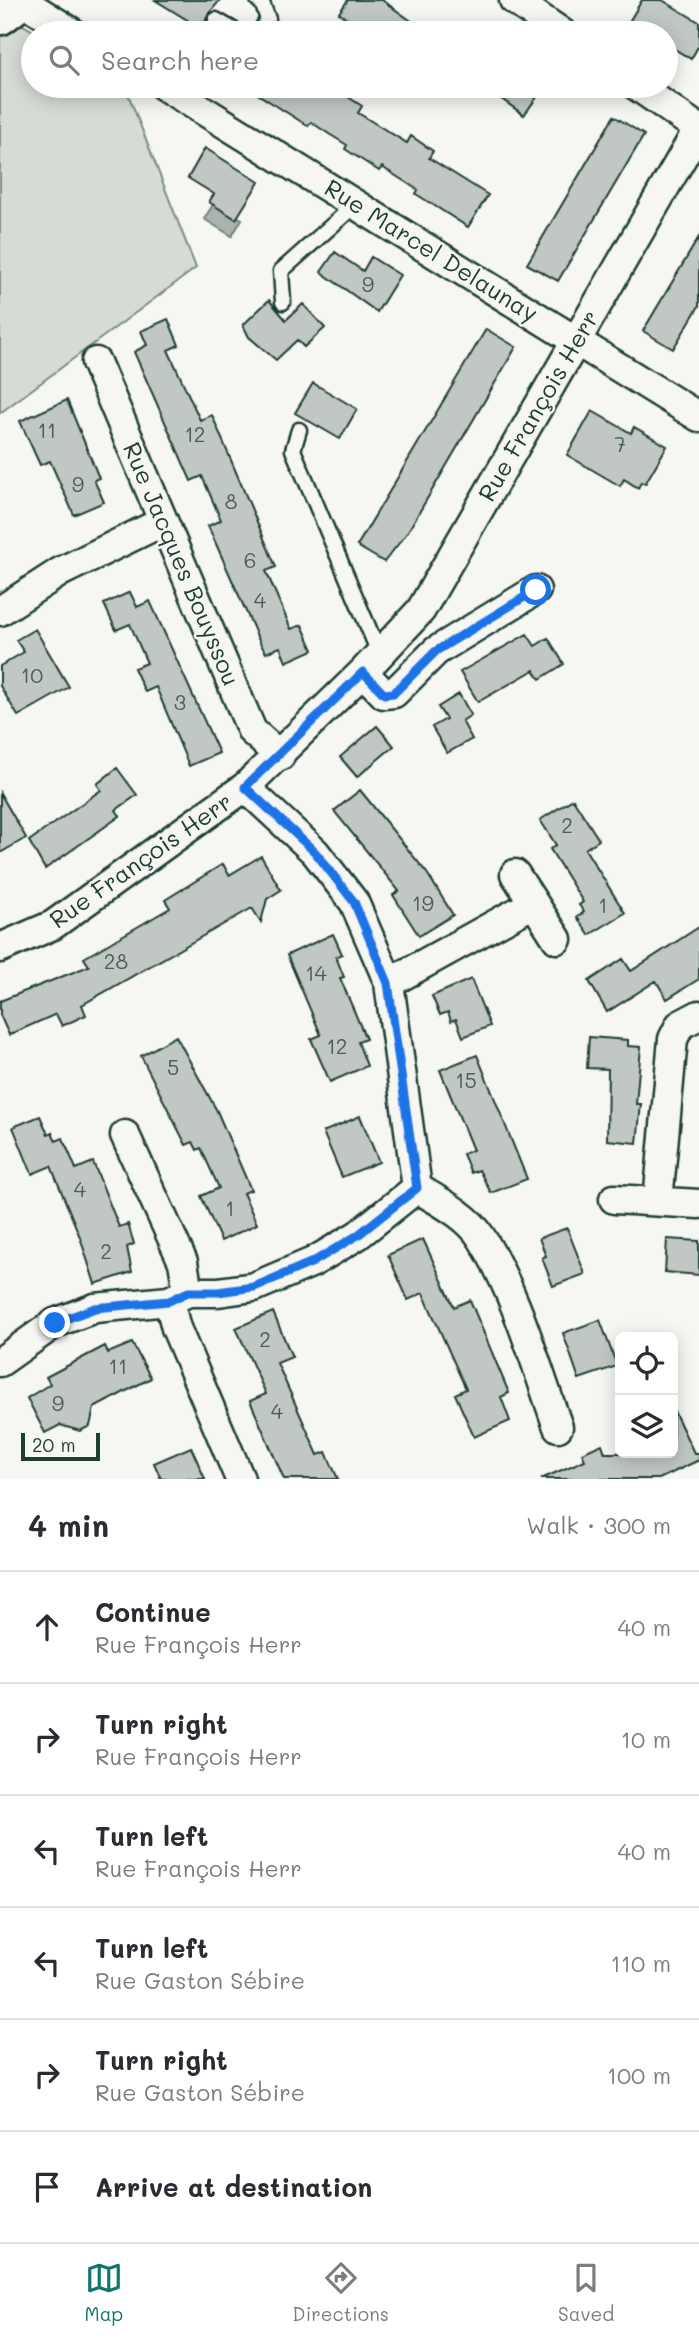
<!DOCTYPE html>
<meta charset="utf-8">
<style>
body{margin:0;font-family:Mali,sans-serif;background:#f2f2f3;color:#2b2b33}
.controls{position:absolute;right:21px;bottom:21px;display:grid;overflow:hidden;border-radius:10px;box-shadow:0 4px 18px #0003}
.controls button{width:63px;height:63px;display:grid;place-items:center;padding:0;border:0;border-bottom:2px solid #e1e1e2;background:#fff;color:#2b2b33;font:35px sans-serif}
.scale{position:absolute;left:21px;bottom:18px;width:79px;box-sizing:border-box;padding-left:7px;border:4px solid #1f3d34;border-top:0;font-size:19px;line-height:24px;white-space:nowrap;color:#1f3d34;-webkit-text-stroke:5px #f6f6f2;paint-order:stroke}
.stop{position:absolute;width:21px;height:21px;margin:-16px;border:5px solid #1a73e8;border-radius:50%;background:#fff}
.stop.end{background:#1a73e8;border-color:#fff;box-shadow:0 2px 7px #0008}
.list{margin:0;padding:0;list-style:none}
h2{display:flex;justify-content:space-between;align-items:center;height:91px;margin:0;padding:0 28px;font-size:30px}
h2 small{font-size:23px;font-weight:400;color:#7c7c81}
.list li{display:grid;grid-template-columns:46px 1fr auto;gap:21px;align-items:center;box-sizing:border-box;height:112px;padding:0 28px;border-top:2px solid #e1e1e2}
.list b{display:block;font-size:26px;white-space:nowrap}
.list p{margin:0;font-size:23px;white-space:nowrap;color:#7c7c81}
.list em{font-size:23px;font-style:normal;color:#7c7c81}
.icon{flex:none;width:38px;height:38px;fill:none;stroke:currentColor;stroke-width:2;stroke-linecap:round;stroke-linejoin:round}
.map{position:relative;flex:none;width:699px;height:1479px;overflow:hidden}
.search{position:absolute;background:#fff;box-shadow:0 4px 18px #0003;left:21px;right:21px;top:21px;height:77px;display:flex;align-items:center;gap:18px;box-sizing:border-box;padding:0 24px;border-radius:38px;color:#7c7c81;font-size:26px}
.sheet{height:763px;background:#fff}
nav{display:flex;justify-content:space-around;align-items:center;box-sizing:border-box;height:98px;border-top:2px solid #e1e1e2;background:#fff;font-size:19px;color:#7c7c81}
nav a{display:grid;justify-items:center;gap:4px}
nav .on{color:#0f766e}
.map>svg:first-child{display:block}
.green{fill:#d6dbd6;stroke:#7a8c85;stroke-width:2}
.water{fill:#aab3ae;stroke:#72847d;stroke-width:2}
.building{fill:#c1c8c3;stroke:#1f3d34;stroke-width:2}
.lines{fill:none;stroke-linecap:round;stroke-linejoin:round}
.lane-casing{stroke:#1f3d34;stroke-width:19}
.street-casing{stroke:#1f3d34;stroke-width:33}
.secondary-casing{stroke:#1f3d34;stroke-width:44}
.lane{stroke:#f6f6f2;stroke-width:14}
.street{stroke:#f6f6f2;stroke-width:28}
.secondary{stroke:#f6f6f2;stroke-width:38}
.route{stroke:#1a73e8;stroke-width:9}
.labels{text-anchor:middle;stroke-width:5;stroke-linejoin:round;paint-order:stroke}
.number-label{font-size:21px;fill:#486058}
.street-label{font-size:24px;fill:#1f3d34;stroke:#f6f6f2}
</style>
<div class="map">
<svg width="699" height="1479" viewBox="0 0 699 1479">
<rect width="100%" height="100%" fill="#f6f6f2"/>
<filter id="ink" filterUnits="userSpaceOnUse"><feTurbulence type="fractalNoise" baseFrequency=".0143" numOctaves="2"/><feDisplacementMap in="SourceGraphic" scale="14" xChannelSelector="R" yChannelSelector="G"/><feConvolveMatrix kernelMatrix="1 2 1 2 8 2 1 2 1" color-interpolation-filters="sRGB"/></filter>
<g filter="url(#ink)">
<path class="green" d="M14 20 37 33H33V86H125L196 268 0 413V31Z"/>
<path class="water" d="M214 203 242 219 232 236 204 219Z"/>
<path class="building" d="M155 0H220L208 15 202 29Z
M348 0H382L428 33H367L339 13Z
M642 0H662L699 22V45L691 59 666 44V33H648L629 22Z
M245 86H331L362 106 358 113 407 143 411 136 433 151 429 158 488 195 468 227 416 194 418 190 382 167 379 171 345 149 347 145 329 134 311 122 308 126Z
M483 86H545L524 115Z
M614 116 644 135 558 281 527 264Z
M205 148 259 182 236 219 209 202 214 194 188 178Z
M699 237V306L673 349 643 331Z
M335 252 363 271 371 257 400 275 377 312 321 272Z
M269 300 286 320 303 304 325 328 304 347 297 340 276 360 249 337 243 325Z
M168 319 179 345 168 350 200 420 212 415 276 567 266 571 291 629 302 625 313 650 286 662 280 647 266 653 260 643 208 526 221 520 202 476 191 481 134 352 147 345 141 331Z
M486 329 516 347 407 533 384 562 357 546Z
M313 383 357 409 340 439 295 413Z
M67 400 99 478 94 480 104 502 74 515 50 461 40 465 20 421Z
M592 411 631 433 634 427 667 446 645 484 641 482 638 488 624 479 620 486 567 455Z
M130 592 137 607 150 601 219 753 189 766 156 687 145 692 134 668 147 663 130 624 116 630 104 604Z
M35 629 69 687 18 716 0 686V666L24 652 16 640Z
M527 634 535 646 548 638 564 664 540 679 534 670 478 702 460 672Z
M459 694 471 715 462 721 472 739 447 753 432 727 446 719 438 707Z
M377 726 394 746 357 777 340 757Z
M117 768 137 795 116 810 120 816 45 869 29 841 101 790 97 784Z
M360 790 427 873 453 915 419 936 393 895 399 891 334 811Z
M0 793 26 838 0 853Z
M573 799 599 840 585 849 625 913 589 935 577 917 584 912 579 905 583 902 550 849 556 845 540 820Z
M261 856 281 890 267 899 261 922 252 908 82 1005 86 1015 62 1026 56 1014 9 1035 0 1015V1001L89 966 84 958 170 908 165 900 223 864 229 875Z
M699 927V979L667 999 656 981 607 1012 589 981 623 959 631 971Z
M333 934 342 954 336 957 344 977 340 978 366 1039 358 1042 367 1066 330 1082 311 1039 321 1035 287 955Z
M471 979 490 1026 463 1037 456 1019 451 1021 448 1012 440 1015 432 996Z
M176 1036 217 1111 251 1190 243 1193 257 1224 221 1241 201 1196 219 1188 201 1148 197 1150 193 1142 186 1145 141 1056Z
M589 1037 628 1040V1046L641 1047 636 1104H641L637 1143 607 1140 608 1069 587 1068Z
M477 1055 527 1179 491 1193 479 1170 471 1173 463 1154 473 1150 440 1070Z
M40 1116 48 1134 52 1132 56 1141 63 1138 76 1169 93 1162 119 1227 128 1224 134 1244 127 1247 132 1272 95 1284 80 1237 51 1166 32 1174 13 1127Z
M360 1116 379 1162 342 1177 323 1132Z
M567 1228 585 1274 553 1286 542 1258 546 1256 539 1238Z
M423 1239 454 1307 470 1300 509 1393 501 1397 510 1421 474 1437 455 1394 466 1389 423 1293 408 1300 388 1255Z
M667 1239 699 1241V1275L665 1272Z
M273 1312 292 1357 277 1363 318 1455 326 1452 338 1479H284L250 1401 266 1394 236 1328Z
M600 1320 617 1366 579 1379 563 1333Z
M132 1343 151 1378 94 1408 90 1426 80 1431 60 1425 45 1433 27 1398 50 1384 46 1377 105 1346 108 1353Z
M673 1409 694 1453H699V1460L659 1479H541L585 1460 582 1453 602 1444 605 1453H673Z
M191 1447 205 1479H161L154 1463Z"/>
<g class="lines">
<g class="lane-casing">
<path id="lane" d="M258 0 262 3 268 19 259 33
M216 20 239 33
M283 302 281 271 356 204
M299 430 293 450 380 655"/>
</g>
<g class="street-casing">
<path id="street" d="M21 0 73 33
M514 0 562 33
M164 86 699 417
M637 86 699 129
M96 362 252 731 280 756
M0 611 60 572 162 522
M363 672 384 694 394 693 436 651 536 590
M515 874 557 939
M0 948 53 925 245 787 363 672 421 610 699 128
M389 983 532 904
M125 1135 183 1262 188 1292
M417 1188C438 1201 467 1215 481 1237 516 1292 536 1366 558 1427
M614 1199 699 1204
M658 1201 673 1039 680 1025 699 1015
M169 1301 176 1328 240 1479
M0 1362 55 1323 95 1308 169 1301 188 1292H218L254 1287 313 1262 358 1235 417 1188 389 983 354 902 315 852 245 787"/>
</g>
<g class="secondary-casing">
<path id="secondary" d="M0 15 20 0"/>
</g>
<use href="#lane" class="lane"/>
<use href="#street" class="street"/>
<use href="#secondary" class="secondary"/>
</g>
</g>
<g class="lines" filter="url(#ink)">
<path class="route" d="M55 1323 95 1308 169 1301 188 1292H218L254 1287 313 1262 358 1235 417 1188 388 983 354 902 315 852 245 787 363 672 384 694 394 693 436 651 536 590"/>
</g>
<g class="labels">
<g class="number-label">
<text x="368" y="292">9</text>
<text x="47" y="438">11</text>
<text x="195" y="442">12</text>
<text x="620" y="452">7</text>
<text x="78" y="492">9</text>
<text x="231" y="509">8</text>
<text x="250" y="568">6</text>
<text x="260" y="608">4</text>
<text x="32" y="683">10</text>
<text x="180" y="710">3</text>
<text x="567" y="833">2</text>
<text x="423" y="911">19</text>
<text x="603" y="913">1</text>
<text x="116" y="969">28</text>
<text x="316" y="981">14</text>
<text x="337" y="1054">12</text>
<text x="173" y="1075">5</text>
<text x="466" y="1088">15</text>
<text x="80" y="1197">4</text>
<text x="230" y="1216">1</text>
<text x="106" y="1259">2</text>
<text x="265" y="1347">2</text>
<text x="118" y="1374">11</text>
<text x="58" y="1411">9</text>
<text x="277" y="1419">4</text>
</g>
<g class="street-label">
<text transform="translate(431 251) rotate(32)" y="8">Rue Marcel Delaunay</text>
<text transform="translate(539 406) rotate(-60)" y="8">Rue François Herr</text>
<text transform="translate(181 564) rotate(67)" y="8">Rue Jacques Bouyssou</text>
<text transform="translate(141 861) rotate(-35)" y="8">Rue François Herr</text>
</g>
</g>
</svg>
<div class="controls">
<button><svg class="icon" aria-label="locate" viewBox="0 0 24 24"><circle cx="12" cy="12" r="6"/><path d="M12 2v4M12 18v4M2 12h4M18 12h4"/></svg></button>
<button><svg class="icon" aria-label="layers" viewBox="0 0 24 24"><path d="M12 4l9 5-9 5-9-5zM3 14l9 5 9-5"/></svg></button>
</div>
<div class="scale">20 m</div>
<div class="stop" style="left:536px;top:590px"></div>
<div class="stop end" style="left:55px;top:1323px"></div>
<div class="search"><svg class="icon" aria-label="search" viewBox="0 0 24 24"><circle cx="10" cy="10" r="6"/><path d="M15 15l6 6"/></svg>Search here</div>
</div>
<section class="sheet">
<h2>4 min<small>Walk · 300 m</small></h2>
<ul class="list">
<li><svg class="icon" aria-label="ahead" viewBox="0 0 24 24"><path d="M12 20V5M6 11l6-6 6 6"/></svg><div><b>Continue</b><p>Rue François Herr</p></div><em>40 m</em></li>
<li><svg class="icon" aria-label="right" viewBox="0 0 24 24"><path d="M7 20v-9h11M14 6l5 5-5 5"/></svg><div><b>Turn right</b><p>Rue François Herr</p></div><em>10 m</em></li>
<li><svg class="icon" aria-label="left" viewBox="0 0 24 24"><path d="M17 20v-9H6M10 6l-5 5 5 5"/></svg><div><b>Turn left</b><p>Rue François Herr</p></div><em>40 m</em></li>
<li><svg class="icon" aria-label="left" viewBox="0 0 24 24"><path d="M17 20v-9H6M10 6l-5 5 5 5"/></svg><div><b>Turn left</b><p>Rue Gaston Sébire</p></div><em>110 m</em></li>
<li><svg class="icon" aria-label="right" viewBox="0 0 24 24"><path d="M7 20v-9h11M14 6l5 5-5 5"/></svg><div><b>Turn right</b><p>Rue Gaston Sébire</p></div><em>100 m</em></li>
<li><svg class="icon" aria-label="arrive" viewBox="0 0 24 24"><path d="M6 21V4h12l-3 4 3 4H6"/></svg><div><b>Arrive at destination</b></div></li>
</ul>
</section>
<nav>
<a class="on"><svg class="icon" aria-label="map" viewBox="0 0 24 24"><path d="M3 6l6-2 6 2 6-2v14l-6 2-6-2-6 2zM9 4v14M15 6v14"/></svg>Map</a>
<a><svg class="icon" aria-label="directions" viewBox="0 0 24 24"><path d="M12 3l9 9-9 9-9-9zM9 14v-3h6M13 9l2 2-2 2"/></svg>Directions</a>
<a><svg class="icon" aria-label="saved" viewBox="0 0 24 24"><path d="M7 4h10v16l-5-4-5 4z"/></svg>Saved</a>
</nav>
